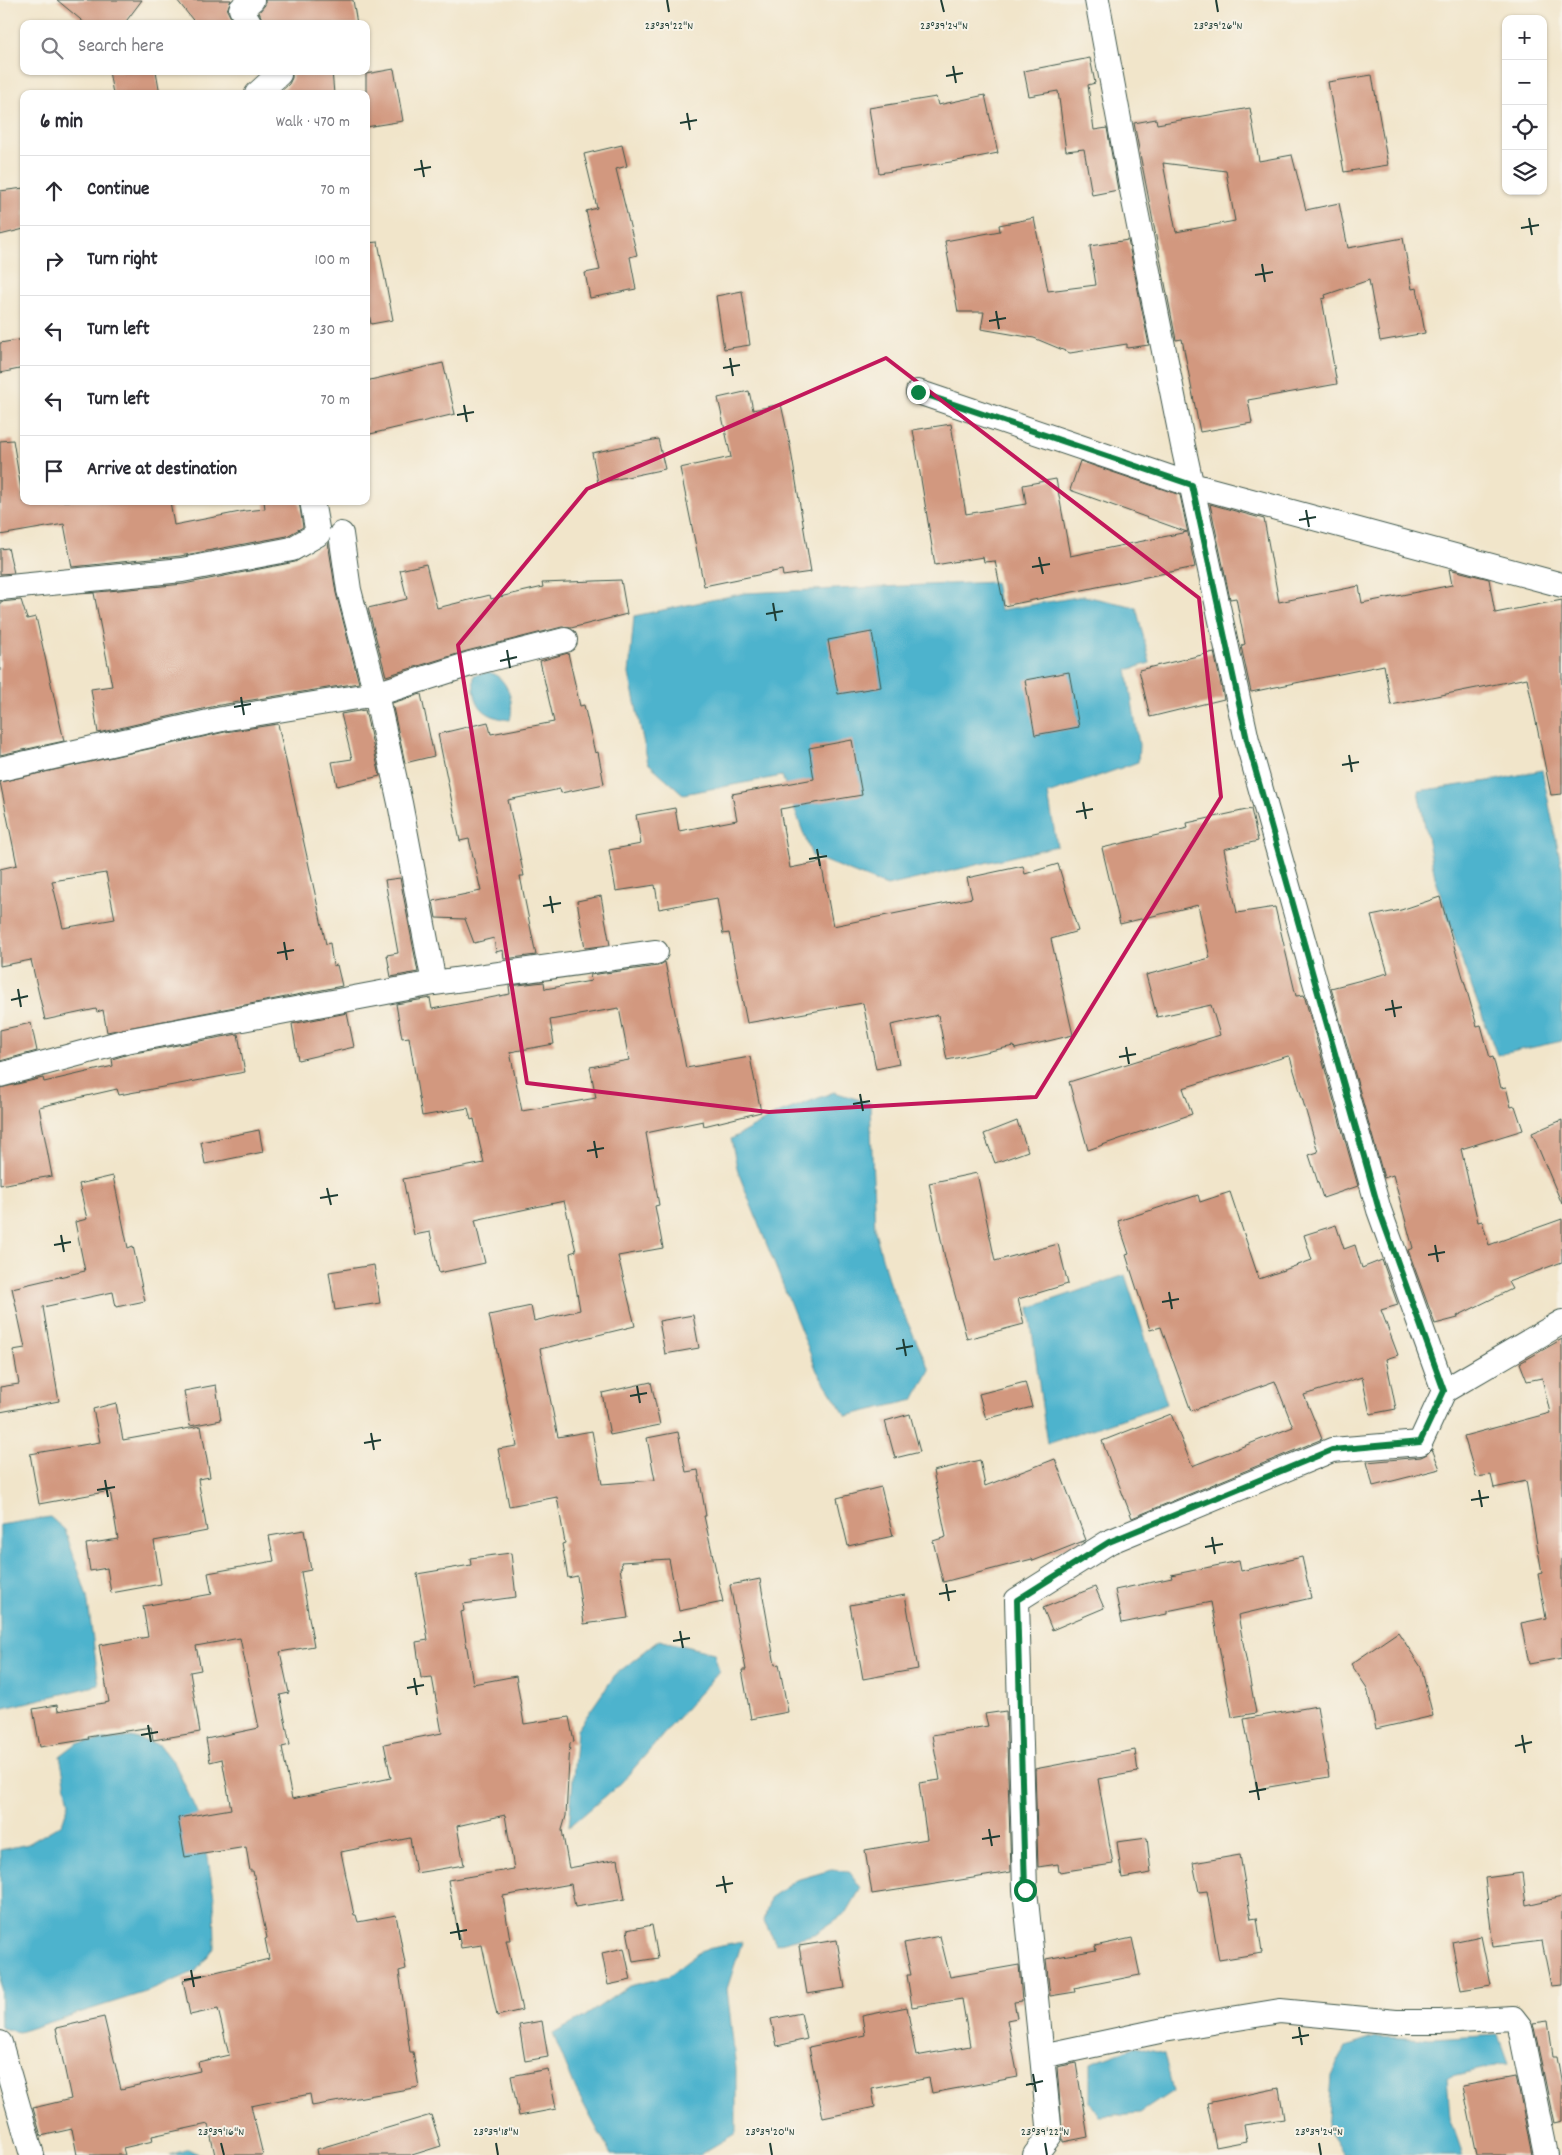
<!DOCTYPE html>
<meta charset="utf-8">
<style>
body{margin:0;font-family:Dekko,sans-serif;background:#f7f7f7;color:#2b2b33}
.controls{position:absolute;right:15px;top:15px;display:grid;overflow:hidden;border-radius:10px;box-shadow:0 1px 4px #0004}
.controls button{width:45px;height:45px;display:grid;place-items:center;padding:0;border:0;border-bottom:1px solid #e1e1e2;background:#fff;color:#2b2b33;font:25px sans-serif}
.stop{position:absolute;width:15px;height:15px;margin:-11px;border:4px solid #0b8043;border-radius:50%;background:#fff}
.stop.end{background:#0b8043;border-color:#fff;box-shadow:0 1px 5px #0008}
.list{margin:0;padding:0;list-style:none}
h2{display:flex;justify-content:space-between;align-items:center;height:65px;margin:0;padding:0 20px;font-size:21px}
h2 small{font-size:16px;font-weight:400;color:#7c7c81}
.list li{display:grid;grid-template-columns:32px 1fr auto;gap:15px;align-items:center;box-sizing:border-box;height:70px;padding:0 20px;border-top:1px solid #e1e1e2}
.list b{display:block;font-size:19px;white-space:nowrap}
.list em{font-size:16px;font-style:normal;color:#7c7c81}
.icon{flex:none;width:28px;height:28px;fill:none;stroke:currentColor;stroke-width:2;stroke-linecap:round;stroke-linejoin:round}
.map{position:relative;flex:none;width:1562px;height:2155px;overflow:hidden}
.search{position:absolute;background:#fff;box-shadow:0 1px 4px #0004;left:20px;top:20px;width:350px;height:55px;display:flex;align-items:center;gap:12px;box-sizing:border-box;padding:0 18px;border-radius:10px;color:#7c7c81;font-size:19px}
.panel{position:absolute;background:#fff;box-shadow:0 1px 4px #0004;left:20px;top:90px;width:350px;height:415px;border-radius:10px}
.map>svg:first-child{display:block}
.water{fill:#4eb3cd;stroke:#367880}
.building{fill:#d2987f;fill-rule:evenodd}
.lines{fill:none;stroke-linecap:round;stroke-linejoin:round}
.minor-casing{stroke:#3e564a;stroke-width:26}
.minor{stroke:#fff;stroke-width:24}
.route{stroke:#0b8043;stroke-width:6}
.marked{fill:none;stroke:#c2185b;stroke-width:4;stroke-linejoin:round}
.ticks{fill:none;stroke:#1f3d34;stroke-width:2}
.ticks-label{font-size:12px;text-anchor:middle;fill:#1f3d34;stroke:#f7f3e8;stroke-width:4;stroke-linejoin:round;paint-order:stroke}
</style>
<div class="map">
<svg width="1562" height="2155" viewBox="0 0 1562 2155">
<rect width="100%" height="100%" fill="#f7f3e8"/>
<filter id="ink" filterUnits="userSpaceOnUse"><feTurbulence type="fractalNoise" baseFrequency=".02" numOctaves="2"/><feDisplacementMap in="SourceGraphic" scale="10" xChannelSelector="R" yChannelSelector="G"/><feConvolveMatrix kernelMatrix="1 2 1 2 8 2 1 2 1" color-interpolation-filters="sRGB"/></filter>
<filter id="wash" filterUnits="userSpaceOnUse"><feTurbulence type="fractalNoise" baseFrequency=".0096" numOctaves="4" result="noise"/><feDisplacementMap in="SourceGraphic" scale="20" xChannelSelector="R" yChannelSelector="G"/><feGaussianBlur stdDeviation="1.12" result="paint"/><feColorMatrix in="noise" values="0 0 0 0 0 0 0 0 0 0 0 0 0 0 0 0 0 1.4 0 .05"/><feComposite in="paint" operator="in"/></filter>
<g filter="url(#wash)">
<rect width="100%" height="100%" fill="#f1e5ca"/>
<path class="water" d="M995 582 1000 610 1084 596 1136 607 1150 663 1127 670 1139 745 1138 762 1048 794 1057 846 887 886 812 856 782 776 683 794 648 763 629 674 634 616 745 593Z
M489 672C508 678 515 702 510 720 481 717 472 703 474 675Z
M1542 770 1562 869V1041L1497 1055 1463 964 1435 877 1418 791 1496 780Z
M834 1092 870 1103 875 1231 889 1283 930 1370 914 1400 846 1416 817 1371 738 1172 731 1139 777 1114Z
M1125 1275 1167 1404 1047 1444 1029 1308Z
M50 1517 65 1530 87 1596 99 1685 0 1709V1525Z
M659 1640 714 1653 719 1671 621 1783 569 1827 577 1730 615 1675Z
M132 1737 160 1745 175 1764 203 1826 214 1897 215 1947 196 1971 152 1990 19 2032 1 2028 0 1850 28 1844 62 1824 69 1803 60 1756 77 1743Z
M831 1870 849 1871 861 1888 847 1912 815 1934 776 1944 764 1921 770 1898 796 1880Z
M742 1942 727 1989 736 2069V2133L699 2155H611L576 2090 553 2034 584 2017 629 1986 667 1977 702 1950Z
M1498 2035 1508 2063 1447 2077 1450 2118 1463 2155H1342L1327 2131 1331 2076 1346 2047 1376 2037 1433 2039Z
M1137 2046 1164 2053 1173 2091 1140 2113 1099 2116 1090 2102V2063Z
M189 2149 201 2155H170Z"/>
<g id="blocks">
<path class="building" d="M57 0H142L124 24H86Z
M177 0H231L227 10 234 24H196Z
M265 0H353L357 24H264L259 12 265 5Z
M1090 58 1095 83 1088 85 1094 130 1107 128 1118 190 1092 195 1084 149 1066 151 1058 91 1029 96 1024 71Z
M394 69 403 121 366 127V74Z
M109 71H156L160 94H113Z
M292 71H332L334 94H278L289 84 292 78Z
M1372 75 1388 165 1344 172 1328 82Z
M985 95 998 153 957 161 879 173 869 108 936 97 938 105Z
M1250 108 1259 161 1292 155 1306 210 1339 203 1348 248 1403 238 1412 289 1417 288 1425 333 1380 341 1369 280 1325 295 1326 298 1322 299 1337 384 1248 400 1252 423 1200 432 1182 339 1176 340 1134 123 1156 119 1157 124ZM1163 163 1226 171 1235 221 1176 232Z
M622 145 627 166 616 169 637 255 630 257 636 289 590 298 585 273 600 270 586 211 597 208 584 154Z
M24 188V229L0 235V191Z
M1034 218 1048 291 1096 285 1090 246 1128 240 1149 345 1127 348V344L1070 353 1034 338 981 329 984 312H958L945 241 1000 231 999 225Z
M378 242 393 320 371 324 366 299V243Z
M742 291 750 345 724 349 716 296Z
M24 339V368L0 373V343Z
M443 363 455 414 366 435V381Z
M749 391 753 410 781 404 790 445 811 572 783 576 782 570 704 586 680 468 731 457 718 398Z
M951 424 966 514 1026 504 1023 485 1056 479 1070 556 1187 532 1070 490 1080 461 1180 495 1195 567 1004 606 995 561 984 562 983 557 935 565 913 430Z
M658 439 665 469 598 483 592 453Z
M13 440 23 501H170L174 525 245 511 265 509 264 501H299L303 527 287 536 180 556 72 567 64 524 0 535V441Z
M1210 504 1264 519 1279 602 1359 586 1362 603 1452 585 1449 569 1489 579 1495 613 1562 600V794L1551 795 1527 678 1391 705 1384 665 1251 692 1241 646 1245 644 1236 598 1230 599Z
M328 542 336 593 359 683 220 705 98 733 91 689 112 686 94 593 76 594 184 584 295 562Z
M8 548 14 573 0 574V549Z
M426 564 437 608 490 595 491 599 543 587 542 583 621 580 627 614 571 628 562 627 467 651 386 676 368 608 407 599 400 570Z
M21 600 27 619 36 617 64 741 0 755V602Z
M872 632 881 687 838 694 828 640Z
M1214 652 1224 699 1150 717 1139 670Z
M568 653 580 706 584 705 595 753 598 752 604 784 561 793 560 789 508 800 524 876H520L536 955 504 959 503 950 496 952 494 938 474 943 465 919 436 918 433 901 481 891 469 839 460 841 438 734 488 722 491 734 554 722 540 661Z
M1069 672 1079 727 1035 735 1025 680Z
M421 694 434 756 405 763 392 703Z
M365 710 380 776 337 786 332 762 352 759 341 714Z
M278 724 326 944 330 943 333 966 337 965 342 986 107 1032 103 1010 97 1012 96 1009 45 1020 31 960 0 966V869L17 865 0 782 225 732ZM106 873 115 919 63 928 52 881Z
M852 740 862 795 780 809 790 868 821 862 833 926 972 898 967 878 1023 866 1025 874 1058 864 1078 931 1051 939 1073 1035 1015 1049 1014 1046 947 1060 938 1015 891 1025 899 1064 876 1069 863 1003 747 1023 729 933 723 934 717 898 659 909 655 885 616 891 609 850 641 844 636 815 675 808 679 831 737 820 732 794 814 779 809 748Z
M1251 809 1258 841 1224 849 1237 913 1275 907 1296 996 1304 995 1358 1186 1323 1198 1309 1155 1318 1152 1290 1057 1288 1056 1183 1088 1192 1114 1088 1150 1069 1082 1220 1035 1211 1005 1157 1017 1146 975 1210 958 1198 905 1120 924 1102 848 1188 828 1187 823Z
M400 878 418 972 391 977 387 955 398 953 385 880Z
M601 896 610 945 585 948 577 901Z
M1440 897 1477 1026 1481 1025 1490 1058 1493 1057 1501 1088 1506 1087 1511 1107 1515 1106 1523 1130 1461 1149 1478 1222 1482 1221 1489 1245 1562 1219V1262L1508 1282 1512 1289 1457 1316 1458 1318 1435 1324 1408 1250 1413 1248 1393 1175 1384 1178 1331 988 1388 973 1371 916 1401 910Z
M665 962 686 1068 750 1057 761 1112 704 1126 703 1121 646 1133 659 1205 655 1206 663 1248 618 1256 635 1326 540 1349 558 1437 592 1431 602 1484 655 1480 647 1438 678 1432 686 1472 698 1470 706 1516H704L723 1602 679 1611 669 1559 621 1562 622 1567 620 1568 628 1618 584 1624 577 1576 568 1578 562 1544 565 1543 557 1497 509 1506 498 1449 517 1446 489 1315 531 1306 534 1321 580 1310 570 1253 576 1251 564 1201 475 1220 485 1263 439 1273 430 1232 414 1235 403 1179 484 1163 474 1119 471 1120 468 1108 422 1116 409 1037 402 1038 396 1004 430 998 432 1009 510 994 509 986 544 982 545 989 591 981 590 975 658 966ZM619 1008 629 1060 590 1067 596 1098 522 1111 510 1052 554 1044 550 1020Z
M347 1013 354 1047 298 1060 292 1024Z
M31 1023 37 1051 0 1061V1030Z
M238 1034 245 1072 119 1095 117 1089 39 1107 52 1176 0 1185V1088L43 1078 44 1082 113 1066 112 1059 129 1054Z
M1562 1120V1204L1532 1133Z
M1017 1121 1028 1151 995 1163 984 1134Z
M259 1130 263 1152 205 1164 201 1142Z
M977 1173 995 1261 1058 1244 1068 1284 1018 1299 1024 1324 967 1339 945 1258 929 1183Z
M113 1176 128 1248 133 1246 145 1301 116 1307 113 1292 43 1307 59 1401 0 1412V1387L19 1384 13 1350 25 1348 12 1288 85 1271 75 1222 87 1219 79 1184Z
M1230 1192 1259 1279 1312 1260 1304 1235 1336 1225 1344 1249 1355 1245 1362 1268 1382 1260 1398 1305 1381 1310 1398 1355 1386 1359 1396 1409 1370 1414 1362 1377 1304 1395 1322 1439 1132 1518 1102 1441 1171 1414 1192 1466 1293 1427 1275 1381 1191 1411 1161 1327 1150 1330 1126 1255 1129 1254 1118 1221 1198 1195 1200 1202Z
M374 1265 380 1303 335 1310 329 1272Z
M693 1315 699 1348 665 1354 659 1321Z
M1562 1339V1658L1529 1664 1521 1623 1546 1618 1538 1574 1542 1573 1526 1481 1494 1488 1491 1475 1476 1477 1464 1436 1550 1413 1542 1378 1527 1381 1520 1363Z
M651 1382 660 1425 610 1435 602 1393Z
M1025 1382 1032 1407 986 1419 979 1394Z
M216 1385 221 1420 190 1426 184 1391Z
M116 1403 123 1440 201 1426 210 1477 198 1479 207 1531 154 1541 161 1584 111 1593 107 1568 90 1571 86 1544 118 1539 110 1491 39 1504 30 1454 100 1442 93 1409Z
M910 1414 920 1452 895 1458 885 1421Z
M1432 1449 1440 1469 1373 1486 1367 1462 1421 1457 1427 1454Z
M1055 1459 1086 1540 1033 1561 1032 1559 943 1582 933 1541 946 1537 933 1471 980 1460 985 1486Z
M881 1487 893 1536 848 1546 837 1498Z
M304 1530 311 1570 301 1572 314 1646 280 1652 289 1693 280 1695 290 1745 282 1747 292 1799 391 1778 384 1744 442 1733 432 1677 421 1678 416 1642 428 1640 417 1574 471 1565 470 1558 511 1553 516 1597 463 1604 464 1611 461 1612 473 1684 516 1676 524 1724 569 1717 574 1742 570 1743 566 1816 562 1830 569 1868 618 1859 625 1899 575 1907 571 1884 503 1896 510 1940H506L522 2010 497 2016 482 1945 461 1948 448 1880 514 1869 505 1815 457 1826 464 1865 416 1873 410 1838 341 1852 354 1915H356L358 1922 396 1915 406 1969 399 1971 410 2052H413L419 2087 312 2106 310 2094 251 2106 263 2155H215L208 2124 152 2136 153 2141 123 2148 125 2155H77L72 2129 41 2136 33 2108 71 2099 56 2028 104 2017 121 2089 200 2071 198 2062 229 2055 218 2009 190 2015 183 1980 269 1959 265 1939 267 1938 253 1871H250L246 1847 185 1857 178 1818 231 1809 222 1759 210 1762 206 1739 259 1728 240 1638 196 1646 201 1670 190 1672 200 1732 153 1740 151 1727 88 1737 89 1739 40 1747 33 1709 57 1705 58 1711 109 1702 99 1645 148 1637 143 1606 212 1594 208 1573 274 1561 269 1536Z
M1302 1557 1311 1598 1238 1615 1256 1713 1232 1717 1211 1602 1167 1611V1614L1122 1623 1115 1590 1172 1578 1171 1575 1239 1561 1241 1571Z
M760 1579 775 1665 779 1664 788 1712 751 1719 742 1670H746L730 1585Z
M1095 1587 1104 1608 1052 1630 1043 1608Z
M905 1595 918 1669 863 1679 850 1605Z
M1398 1632 1421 1667 1433 1716 1376 1729 1367 1688 1351 1664Z
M1317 1706 1329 1777 1257 1789 1244 1719Z
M1006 1711 1011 1872 872 1894 865 1850 927 1839 919 1783 940 1780 932 1735 988 1726 985 1714Z
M1135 1750 1138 1772 1098 1779 1113 1864 1059 1872 1058 1864 1038 1867 1035 1769Z
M1147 1838 1151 1873 1122 1878 1117 1842Z
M1240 1855 1251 1919 1257 1918 1262 1953 1219 1960 1207 1891 1199 1892 1193 1863Z
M1522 1873 1526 1905 1562 1897V1985L1551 1986 1542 1941 1493 1947 1485 1878Z
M652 1925 658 1958 633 1962 627 1930Z
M940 1936 950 1977 1019 1965 1022 2001 1014 2002 1017 2018 1007 2020 1018 2077 932 2093 929 2078 872 2089 875 2107 823 2118 809 2047 865 2035 862 2016 907 2007 916 2056 970 2046 962 1999 912 2007 907 1975H911L904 1943Z
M1481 1936 1491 1985 1461 1990 1452 1942Z
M1132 1938 1140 1975 1074 1988 1075 1992 1050 1996 1046 1959 1096 1950 1095 1946Z
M837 1940 845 1988 807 1994 799 1946Z
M624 1948 631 1980 608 1985 602 1953Z
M801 2013 807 2039 777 2046 771 2019Z
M542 2021 548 2057 525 2061 519 2025Z
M1548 2021 1553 2056H1557L1562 2085V2121L1554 2123 1533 2023Z
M1076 2063 1088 2137 1063 2142 1057 2067Z
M548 2069 556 2109 519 2116 511 2076Z
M1516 2076 1532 2155H1477L1463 2086Z
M1279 2088 1284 2119 1244 2125 1247 2141 1216 2147 1207 2103Z
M431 2115 441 2146 412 2155H318L317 2149Z"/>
</g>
</g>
<g filter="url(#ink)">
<use href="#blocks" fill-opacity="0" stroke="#3e564a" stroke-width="1"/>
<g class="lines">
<g class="minor-casing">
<path id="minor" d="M1097 0 1134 201 1183 446 1247 740 1379 1210 1444 1391 1562 1322
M250 24 241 9 252 0
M257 94 279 74 278 71
M918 392 1192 485 1562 585
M341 534 349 590 376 694 470 664 565 640
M0 588 182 570 292 549 318 534 312 501
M0 769 222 719 376 694 400 803 434 983
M0 1075 126 1041 434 983 656 952
M0 2043 32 2155
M1042 2056 1164 2030 1280 2011 1396 2022H1440L1513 2018 1520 2027 1546 2155
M1035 2155 1050 2135 1025 1890 1017 1600 1109 1542 1332 1450 1420 1443 1444 1391"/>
</g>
<use href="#minor" class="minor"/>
</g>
</g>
<g class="lines" filter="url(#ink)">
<path class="route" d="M918 392 1192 485 1247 740 1379 1210 1444 1391 1420 1442 1332 1450 1109 1542 1017 1600 1025 1890"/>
</g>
<path class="marked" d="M886 358 1199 598 1221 797 1036 1097 769 1112 527 1083 458 645 587 489Z"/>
<path class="ticks" d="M667 0 669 12M941 0 944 12M1216 0 1218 12M953 66 956 83M946 76 963 73M687 113 690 130M680 123 697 120M421 160 424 177M414 170 431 167M1529 218 1532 235M1521 228 1539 225M1262 264 1265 282M1255 275 1273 272M996 311 999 329M989 321 1006 318M730 358 733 376M723 368 740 365M464 405 467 422M457 415 474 412M1306 510 1309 527M1299 520 1316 517M1039 557 1043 574M1032 567 1050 564M773 603 776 621M766 614 783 611M507 650 510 668M500 661 517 657M241 697 244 715M234 707 251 704M1349 755 1352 772M1342 765 1359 762M1083 802 1086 819M1076 812 1093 809M817 849 820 866M809 859 827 856M550 896 553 913M543 906 561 903M284 942 287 960M277 953 294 950M18 989 21 1007M11 1000 28 996M1392 1000 1395 1017M1385 1010 1402 1007M1126 1047 1129 1064M1119 1057 1136 1054M860 1094 863 1111M853 1104 870 1101M594 1141 597 1158M587 1151 604 1148M327 1188 331 1205M320 1198 338 1195M61 1235 64 1252M54 1245 71 1242M1435 1245 1438 1262M1428 1255 1445 1252M1169 1292 1172 1309M1162 1302 1179 1299M903 1339 906 1356M896 1349 913 1346M637 1386 640 1403M630 1396 647 1393M371 1433 374 1450M364 1443 381 1440M105 1480 108 1497M97 1490 115 1487M1479 1490 1482 1507M1471 1500 1489 1497M1212 1537 1215 1554M1205 1547 1223 1544M946 1584 949 1601M939 1594 956 1591M680 1631 683 1648M673 1641 690 1638M414 1678 417 1695M407 1688 424 1685M148 1725 151 1742M141 1735 158 1732M1522 1735 1525 1753M1515 1746 1532 1742M1256 1782 1259 1800M1249 1792 1266 1789M989 1829 992 1846M982 1839 1000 1836M723 1876 726 1893M716 1886 733 1883M457 1923 460 1940M450 1933 467 1930M191 1970 194 1987M184 1980 201 1977M1299 2027 1302 2045M1292 2038 1309 2035M1033 2074 1036 2092M1026 2085 1043 2081M221 2143 224 2155M496 2143 498 2155M770 2143 772 2155M1045 2143 1047 2155M1319 2143 1321 2155"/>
<g class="ticks-label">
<text x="669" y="29">23°39'22"N</text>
<text x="944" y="29">23°39'24"N</text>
<text x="1218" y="29">23°39'26"N</text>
<text x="221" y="2135">23°39'16"N</text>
<text x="496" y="2135">23°39'18"N</text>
<text x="770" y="2135">23°39'20"N</text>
<text x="1045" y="2135">23°39'22"N</text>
<text x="1319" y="2135">23°39'24"N</text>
</g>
</svg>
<div class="controls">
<button>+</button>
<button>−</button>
<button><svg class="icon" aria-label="locate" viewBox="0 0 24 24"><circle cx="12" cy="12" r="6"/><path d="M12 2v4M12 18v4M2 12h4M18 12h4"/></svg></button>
<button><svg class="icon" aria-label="layers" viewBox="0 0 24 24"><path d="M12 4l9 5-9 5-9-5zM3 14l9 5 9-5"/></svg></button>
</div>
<div class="stop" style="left:1025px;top:1890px"></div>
<div class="stop end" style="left:918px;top:392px"></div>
<div class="search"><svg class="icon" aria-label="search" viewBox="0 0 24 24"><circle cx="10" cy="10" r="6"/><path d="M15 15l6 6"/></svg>Search here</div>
<section class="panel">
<h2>6 min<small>Walk · 470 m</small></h2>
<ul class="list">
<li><svg class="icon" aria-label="ahead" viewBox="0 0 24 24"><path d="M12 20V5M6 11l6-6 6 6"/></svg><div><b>Continue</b></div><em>70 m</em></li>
<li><svg class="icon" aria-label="right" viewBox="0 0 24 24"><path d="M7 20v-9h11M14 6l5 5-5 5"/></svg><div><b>Turn right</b></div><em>100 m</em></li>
<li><svg class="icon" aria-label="left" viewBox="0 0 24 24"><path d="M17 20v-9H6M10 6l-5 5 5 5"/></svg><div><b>Turn left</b></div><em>230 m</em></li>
<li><svg class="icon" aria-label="left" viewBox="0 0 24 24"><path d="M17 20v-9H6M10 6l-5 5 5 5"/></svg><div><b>Turn left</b></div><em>70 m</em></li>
<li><svg class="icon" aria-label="arrive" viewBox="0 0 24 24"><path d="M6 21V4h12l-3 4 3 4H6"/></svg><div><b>Arrive at destination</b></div></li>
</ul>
</section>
</div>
